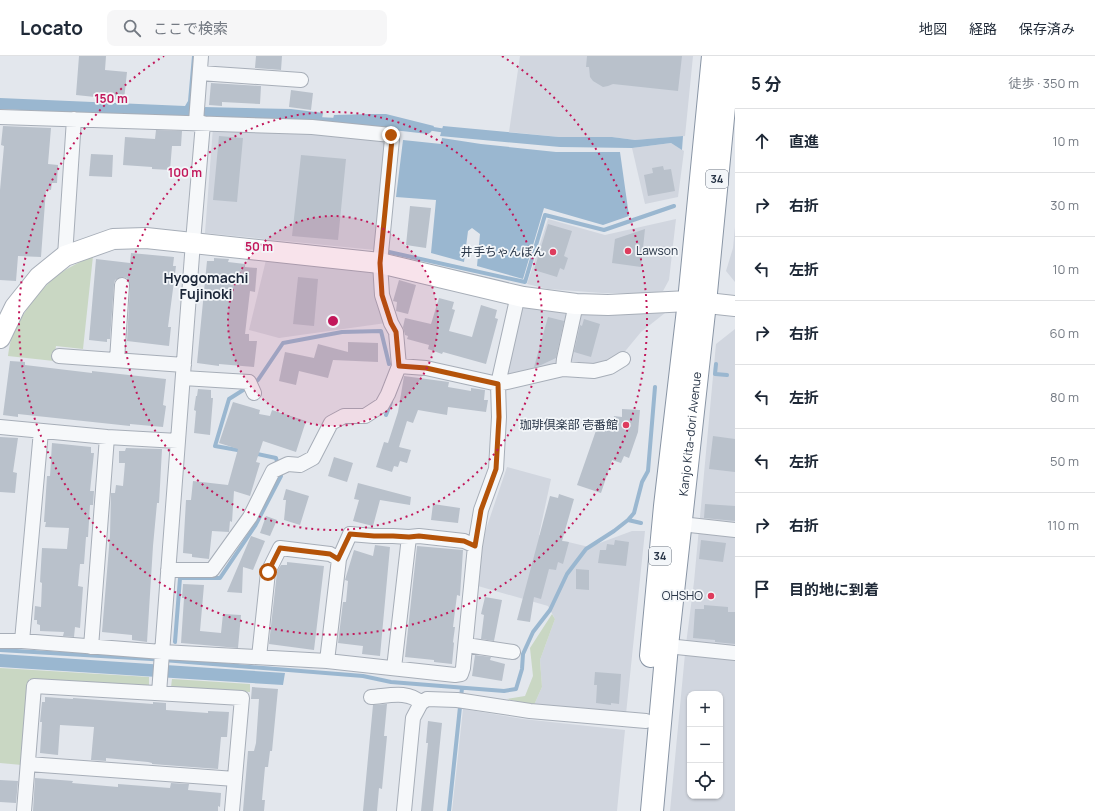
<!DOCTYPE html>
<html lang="ja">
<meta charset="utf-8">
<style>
body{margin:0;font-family:Manrope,"Noto Sans JP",sans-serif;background:#f6f6f7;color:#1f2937}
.controls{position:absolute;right:12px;bottom:12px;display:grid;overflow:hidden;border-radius:8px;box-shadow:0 1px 3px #0004}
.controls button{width:36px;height:36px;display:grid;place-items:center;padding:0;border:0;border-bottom:1px solid #e0e1e3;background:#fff;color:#1f2937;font:20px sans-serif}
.stop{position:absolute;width:12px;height:12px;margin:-9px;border:3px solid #b45309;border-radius:50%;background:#fff}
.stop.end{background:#b45309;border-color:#fff;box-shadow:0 1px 4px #0008}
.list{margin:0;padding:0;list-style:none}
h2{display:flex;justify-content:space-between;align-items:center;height:52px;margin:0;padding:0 16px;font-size:17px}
h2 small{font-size:13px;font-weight:400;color:#747a83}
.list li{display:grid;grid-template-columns:26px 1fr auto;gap:12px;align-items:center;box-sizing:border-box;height:64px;padding:0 16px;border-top:1px solid #e0e1e3}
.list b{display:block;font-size:15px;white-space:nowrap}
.list em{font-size:13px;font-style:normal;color:#747a83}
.icon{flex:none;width:22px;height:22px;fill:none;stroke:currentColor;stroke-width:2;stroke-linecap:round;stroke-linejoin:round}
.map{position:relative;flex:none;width:735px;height:755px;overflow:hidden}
header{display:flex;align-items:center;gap:24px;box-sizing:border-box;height:56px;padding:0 20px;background:#fff;border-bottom:1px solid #e0e1e3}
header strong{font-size:19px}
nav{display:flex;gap:22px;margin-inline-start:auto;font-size:14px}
.search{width:280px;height:36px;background:#f6f6f7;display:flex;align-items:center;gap:10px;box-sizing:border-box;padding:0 14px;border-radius:8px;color:#747a83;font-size:15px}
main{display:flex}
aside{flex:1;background:#fff}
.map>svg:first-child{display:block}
.built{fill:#d1d6df;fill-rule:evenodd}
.green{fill:#c9d7c3}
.water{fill:#9ab7d0}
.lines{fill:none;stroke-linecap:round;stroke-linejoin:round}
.stream{stroke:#9ab7d0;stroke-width:4}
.building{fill:#b9c1cb}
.street-casing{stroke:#a7aeb8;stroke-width:16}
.secondary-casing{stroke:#a7aeb8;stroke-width:22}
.highway-casing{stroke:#8995a5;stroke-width:24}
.street{stroke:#f6f8fa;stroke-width:14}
.secondary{stroke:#fff;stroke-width:20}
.highway{stroke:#fff;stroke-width:22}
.route{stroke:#b45309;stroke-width:5}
.ring{fill:none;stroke:#c2185b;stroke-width:2;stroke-dasharray:2 4}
.poi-dot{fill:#de3c5d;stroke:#f3f6f9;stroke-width:1.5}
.labels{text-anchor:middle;stroke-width:3.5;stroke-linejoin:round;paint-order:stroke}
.shield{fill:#f3f6f9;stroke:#656f7c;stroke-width:1}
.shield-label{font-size:11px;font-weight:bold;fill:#283547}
.poi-label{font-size:12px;fill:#283547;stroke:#f3f6f9;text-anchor:end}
.street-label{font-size:12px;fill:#283547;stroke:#f3f6f9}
.quarter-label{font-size:14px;font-weight:bold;fill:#1b2638;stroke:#f3f6f9}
.centre{fill:#c2185b;stroke:#f3f6f9;stroke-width:2}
.ring-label{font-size:12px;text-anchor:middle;font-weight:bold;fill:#c2185b;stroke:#f3f6f9;stroke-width:3.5;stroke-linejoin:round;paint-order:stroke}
</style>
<header>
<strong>Locato</strong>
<div class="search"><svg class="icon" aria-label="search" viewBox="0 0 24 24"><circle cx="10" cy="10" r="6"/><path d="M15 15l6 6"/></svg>ここで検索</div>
<nav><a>地図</a><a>経路</a><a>保存済み</a></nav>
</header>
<main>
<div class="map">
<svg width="735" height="755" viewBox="0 0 735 755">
<rect width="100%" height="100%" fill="#e3e7ed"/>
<path class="built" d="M520 0H693L685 80 635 84 612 81H559L509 76Z
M213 71 387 83 375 194 205 177Z
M671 87 684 95 678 141 645 148 632 92Z
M548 163 605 179 676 163 669 224 663 235 649 237H602L548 233 527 228Z
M735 171V226L726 215 733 192Z
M266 204 377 216 386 267 279 282 249 274Z
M521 248 560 256 605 259 665 257 641 276 622 299 608 307 513 321 504 318Z
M735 273V592L686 588 694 526 716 288Z
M507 411 551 423 539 479 589 491 632 475H645L626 658 534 649 542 631 540 604 555 563 548 550 478 530 483 482Z
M685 598 735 604V755H670ZM690 638H720V740H690Z
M463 653 523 663 625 674 617 755H452Z"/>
<path class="green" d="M93 200 83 293 56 290 54 305 8 300C9 293 10 284 14 277 23 255 40 233 58 219 69 211 81 205 93 200Z
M552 558 555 563 540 604 542 631 534 649 507 643 525 640 533 620 530 592Z
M0 612 149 621V630L29 623 22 709 0 707Z
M172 623 250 628V636L171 631Z"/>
<path class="water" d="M192 0H196L190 62 0 53V42L185 50 188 45Z
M203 51 291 53 323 57 321 68 203 62Z
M370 58H386L434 70 431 76 428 78 332 67 334 59Z
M443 70 559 81H612L635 84 683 80 682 94 671 87 632 92 560 91 440 80Z
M442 82 481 88 556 96H620L629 160 603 169 544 152 523 223 477 210 480 178 472 172 468 175 464 206 431 197 436 144 396 141 403 84 441 88Z
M0 598 285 617 283 629 0 611Z"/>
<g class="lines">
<path class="stream" d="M318 63 337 64
M427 72 446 75
M389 196 525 226 545 159 604 174 674 150
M716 308 715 318 727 319
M253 327 258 324 283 287 342 276 381 275 389 308
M386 359 391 346
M243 395 215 390 229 343 248 331
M628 464 641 467
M175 586 180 522H220L255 470 281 420 276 402 253 397
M0 594 151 603 363 620 391 626 504 635 516 633 522 613 523 598 533 576 550 554 567 518 586 493 614 475 628 464 634 457 642 426 648 415 655 331
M449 755 462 632"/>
</g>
<path class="building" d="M79 0H106L105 14 127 16 124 44 76 39Z
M256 0H282L281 14 255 12Z
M587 0H682L678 35 613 28 608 30 603 31 593 25 590 21 589 11H586Z
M211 27 261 30 260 48 222 46V50L209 49Z
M291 34 313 37 311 54 289 51Z
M3 70 51 72 48 108 58 109 57 127H52L51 134 46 133 41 201 18 200 16 225 0 224V134L4 90 1 89Z
M156 74 182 75 181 90H172L170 114 152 113V111L123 109 125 81 155 83Z
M219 80 243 82 237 146 213 144Z
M91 98 113 99 112 121 89 120Z
M301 99 346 103 338 184 292 180Z
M663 110 664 114 671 113 675 135 648 140 644 119 653 117 652 112Z
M410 150 431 152 426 192 406 189Z
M548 168 572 175 564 200 568 202 564 214 560 212 557 221 534 214Z
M645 173 641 211 612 207 615 183Z
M131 197 174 201 173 210H176L168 271H171L169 290 127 285 130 229 127 222 122 221 115 224 114 228 110 283H107V286L89 284 96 203 130 207Z
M214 202 229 203 228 206 245 208V211L257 212 255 236 250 235 245 278H249V285H257L254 311 219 308V310L197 307 207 205H214Z
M298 221 318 223 314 270 293 268Z
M399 224 416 229 408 258 396 255 397 246 393 245Z
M439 242 454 246 452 253 455 254 449 275 472 281 481 249 497 254 495 262 498 263 486 308 443 296 442 298 428 293 429 289 407 283 408 280 405 279 403 271 405 262 431 268Z
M548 261 564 265 556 302 541 309 534 311Z
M584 263 600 268 591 301 574 296 580 269 582 270Z
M348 286 378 287V306L333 304 328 322 299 315 296 329 279 325 285 296 314 302 318 288 348 296Z
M10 305 25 306V309L92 317V315L166 323 163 349 166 350 163 371 130 368V370L18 358V361L3 359Z
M404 320 449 326 448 331 471 335V332L485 334 484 344H488L486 356 448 351 447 359 418 354 413 367 407 365 399 391 411 394 407 407 400 405 398 411 394 410 392 416 376 411 384 386 388 387 398 356Z
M198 333 211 334V342H213L210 379 194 377 196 355 194 354 196 340H197Z
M233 346 260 354 259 358 270 360 272 354 306 365 296 396 263 385 256 406 260 407 250 440 234 435 232 466 230 465 229 476 212 475 209 503 192 501V498L183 497 186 444H191L193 425 228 429 238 393 219 387Z
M622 353 640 354 638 376 629 402 624 400 621 407 612 404 601 437 577 429 600 363 613 368 614 360 622 361Z
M713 380 735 383V416L709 413Z
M0 381 18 382 13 416 17 417 15 437 0 436Z
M52 387 91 391V397H94L90 435H94L93 449H90L88 481H86L84 508H80L78 530 83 531 80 572 75 571 74 581 63 580 64 576 40 575V569L37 568V564H34L35 550 41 551 42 527 40 526 42 492 67 493 69 472 45 471 46 466H44L47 420H50Z
M126 392 162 393 160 430 159 447H157L153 490 147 586 132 584V579L102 576 110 479 111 437H115L116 429 123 430 125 407H119V395H125Z
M334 401 353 407 347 426 328 420Z
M358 427 411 441 410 449 380 444 373 470 353 465 359 444 354 443Z
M286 433 309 440 300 469 284 464 286 444H283Z
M559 438 574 443 562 485 569 486 563 508 558 506 556 514 549 513 541 543 534 541 530 566 517 564 550 440 558 442Z
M433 448 460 452 458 467 431 464Z
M705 448 735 450V465L704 462Z
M266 460 277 464 270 480 260 477Z
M251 480 265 485 253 514 243 511 242 537 227 536Z
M615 484 629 486 626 510 598 507 600 494H606L607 488 614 489Z
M701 484 726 487 723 506 699 503Z
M375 489 390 491 380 600 362 598 363 590 338 587 343 546H346L348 525 345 524 354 494 373 500Z
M417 490 463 494 460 540 457 539 453 571H455L453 586 454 587 452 608 434 606V604L405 601Z
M287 506 324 510 314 594 269 588 277 516 281 509H287Z
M576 513 589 514V534L576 533Z
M183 528 204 529 200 575 221 577 223 558 241 559 238 592 181 587 184 542H182Z
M485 541 502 544 494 585 481 583 484 559 481 558Z
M704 549 728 551V556H735V588L715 586V584L693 582 695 553H704Z
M475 599 491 601 490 604 505 608 502 625 472 620Z
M595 616 621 618 619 648 611 647V649L596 647 597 629H594Z
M252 631 278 633 272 695H270L268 711H265L262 744H265L264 755H243L248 695H254L256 687 259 643H251Z
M45 641 73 643V642L153 648V646L166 647V654L208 657V655L229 656 227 681H221L218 713 152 708V707L148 706 106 702V705L91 704 94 671 60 669 58 699 40 697 42 666H40L42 646H45Z
M386 648H387L384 680H387L382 733 379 732 377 755H363L373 649Z
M428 665 442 667 433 755H421L428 687H426Z
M35 722 73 725 72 727 118 731V728L170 732 171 727 189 728 188 734 221 737 220 751 218 750V755H33Z
M0 724 18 725 16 747 0 746Z"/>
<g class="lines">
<g class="street-casing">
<path id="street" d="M200 17 301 24
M0 61 312 71 391 79 392 83 380 207 382 239 391 267 396 276 399 310
M196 66 201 0
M65 200 74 63
M59 300 184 309
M117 304 122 229
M563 313 564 303 576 248
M183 322 249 326 254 337
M0 371 107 381 178 385
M681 468 735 474
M168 514H212L250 461 273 415 288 408 300 409 313 402 331 367 344 360H365L382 349 388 338 399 310 426 312 498 328 563 313 594 315 610 311 623 303
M0 585H22L162 596 327 605 455 619 461 618 463 612 475 490 481 454 496 413 499 361 498 328 518 239
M22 585 41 375
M466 589 513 596
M667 590 735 597
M91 591 107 381
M259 601 268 516 280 492 330 498 339 503
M327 605 339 503 350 478 374 480H393L409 481 419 480 464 485 475 490
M394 612 409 481
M159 637 193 186 203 67
M371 641C388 640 408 634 421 647
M28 708 235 723
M24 755 34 630 242 642 232 755
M404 755 413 662 421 647 427 643 457 644 530 655 646 665"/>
</g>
<g class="secondary-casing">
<path id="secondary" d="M0 282 15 251 39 221 65 200 113 183 146 182 380 207 523 241 576 248 608 249 689 245 735 250"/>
</g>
<g class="highway-casing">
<g id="highway">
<path d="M651 600 665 450 689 245 713 0"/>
<path id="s1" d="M652 755 667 590 705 247 729 0"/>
</g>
</g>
<use href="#street" class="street"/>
<use href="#secondary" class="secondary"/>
<use href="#highway" class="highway"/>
</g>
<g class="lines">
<path class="route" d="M268 516 280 492 330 498 338 503 350 478 374 480H393L409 481 419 480 464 485 475 490 481 454 496 413 499 361 498 328 426 312 399 310 396 276 391 267 382 239 380 207 392 83 391 79"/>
</g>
<circle cx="333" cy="265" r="105" fill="#c2185b" fill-opacity=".12"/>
<g class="ring">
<circle cx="333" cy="265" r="105"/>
<circle cx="333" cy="265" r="209"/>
<path d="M502 0A314 314 0 1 1 164 0"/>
</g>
<g class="poi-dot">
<circle cx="628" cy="195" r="4"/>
<circle cx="553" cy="196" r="4"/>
<circle cx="626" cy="369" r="4"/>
<circle cx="711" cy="540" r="4"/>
</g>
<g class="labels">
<g class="shield">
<rect x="706" y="114" width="22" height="18" rx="3"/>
<rect x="649" y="491" width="22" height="18" rx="3"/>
</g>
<g class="shield-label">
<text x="717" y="127">34</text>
<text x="660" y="504">34</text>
</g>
<g class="poi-label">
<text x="636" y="199" text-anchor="start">Lawson</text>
<text x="545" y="200">井手ちゃんぽん</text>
<text x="618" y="373">珈琲倶楽部 壱番館</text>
<text x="703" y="544">OHSHO</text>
</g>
<g class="street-label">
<text dy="4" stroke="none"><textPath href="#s1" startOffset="379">Kanjo Kita-dori Avenue</textPath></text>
</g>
<g class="quarter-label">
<text x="206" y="227">Hyogomachi<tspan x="206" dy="16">Fujinoki</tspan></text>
</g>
</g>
<circle cx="333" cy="265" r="6" class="centre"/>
<g class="ring-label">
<text x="111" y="47">150 m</text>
<text x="185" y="121">100 m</text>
<text x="259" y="195">50 m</text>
</g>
</svg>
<div class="controls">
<button>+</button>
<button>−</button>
<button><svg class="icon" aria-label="locate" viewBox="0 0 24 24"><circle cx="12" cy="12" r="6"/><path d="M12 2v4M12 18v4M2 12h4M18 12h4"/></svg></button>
</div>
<div class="stop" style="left:268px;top:516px"></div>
<div class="stop end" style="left:391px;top:79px"></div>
</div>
<aside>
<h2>5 分<small>徒歩 · 350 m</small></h2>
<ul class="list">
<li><svg class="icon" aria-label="ahead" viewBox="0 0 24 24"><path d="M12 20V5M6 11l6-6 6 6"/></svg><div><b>直進</b></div><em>10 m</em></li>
<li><svg class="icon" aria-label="right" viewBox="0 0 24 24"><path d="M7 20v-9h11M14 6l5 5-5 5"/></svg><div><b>右折</b></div><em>30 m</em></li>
<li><svg class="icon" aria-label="left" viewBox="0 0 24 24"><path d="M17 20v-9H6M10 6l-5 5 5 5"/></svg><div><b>左折</b></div><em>10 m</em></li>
<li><svg class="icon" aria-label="right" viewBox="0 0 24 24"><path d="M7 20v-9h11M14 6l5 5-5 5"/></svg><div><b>右折</b></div><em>60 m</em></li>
<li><svg class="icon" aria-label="left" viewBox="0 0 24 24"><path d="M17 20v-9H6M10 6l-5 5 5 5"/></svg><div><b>左折</b></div><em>80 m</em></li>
<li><svg class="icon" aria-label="left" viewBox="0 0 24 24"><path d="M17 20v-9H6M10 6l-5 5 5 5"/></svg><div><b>左折</b></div><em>50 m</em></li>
<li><svg class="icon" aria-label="right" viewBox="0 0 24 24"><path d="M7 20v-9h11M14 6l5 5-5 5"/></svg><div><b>右折</b></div><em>110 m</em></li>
<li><svg class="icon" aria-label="arrive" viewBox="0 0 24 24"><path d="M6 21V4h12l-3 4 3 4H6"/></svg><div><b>目的地に到着</b></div></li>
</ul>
</aside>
</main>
